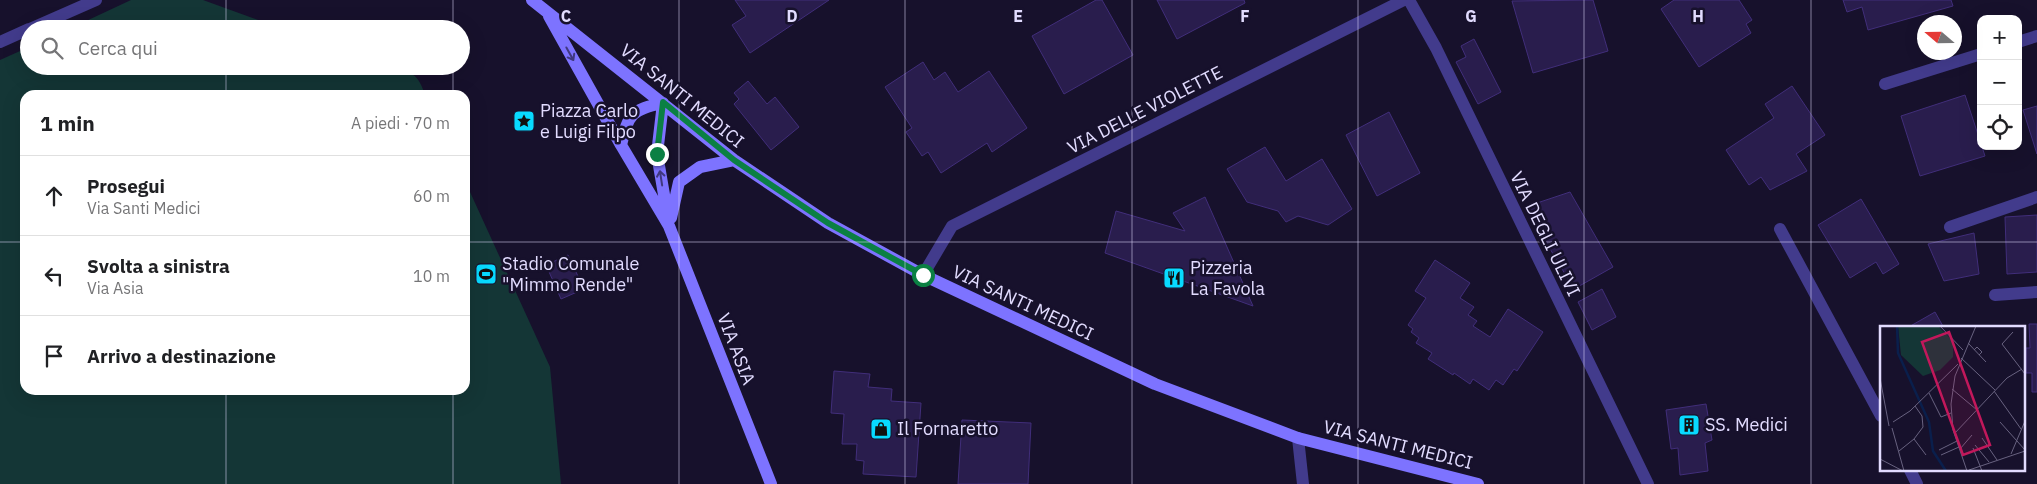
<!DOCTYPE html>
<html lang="it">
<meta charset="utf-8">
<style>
body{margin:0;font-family:"IBM Plex Sans",sans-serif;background:#f6f6f6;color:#202124}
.controls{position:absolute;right:15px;top:15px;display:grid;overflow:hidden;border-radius:10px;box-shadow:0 5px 20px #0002}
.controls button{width:45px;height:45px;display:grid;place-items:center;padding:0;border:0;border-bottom:1px solid #e0e0e0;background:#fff;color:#202124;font:25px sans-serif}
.compass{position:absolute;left:1917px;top:15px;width:45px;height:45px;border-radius:50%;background:#fff;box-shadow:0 5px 20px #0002;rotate:290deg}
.stop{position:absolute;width:15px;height:15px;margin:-11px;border:4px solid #0b8043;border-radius:50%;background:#fff}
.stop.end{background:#0b8043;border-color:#fff;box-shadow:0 1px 5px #0008}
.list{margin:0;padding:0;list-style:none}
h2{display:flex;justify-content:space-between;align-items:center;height:65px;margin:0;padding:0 20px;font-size:21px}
h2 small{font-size:16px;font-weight:400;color:#757577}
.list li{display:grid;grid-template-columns:32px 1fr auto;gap:15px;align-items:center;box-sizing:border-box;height:80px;padding:0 20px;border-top:1px solid #e0e0e0}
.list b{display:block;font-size:19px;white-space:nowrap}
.list p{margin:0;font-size:16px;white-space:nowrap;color:#757577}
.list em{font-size:16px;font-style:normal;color:#757577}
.icon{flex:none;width:28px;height:28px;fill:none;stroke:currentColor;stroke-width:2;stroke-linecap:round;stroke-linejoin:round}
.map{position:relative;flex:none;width:2037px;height:484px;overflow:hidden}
.search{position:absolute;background:#fff;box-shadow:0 5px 20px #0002;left:20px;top:20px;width:450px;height:55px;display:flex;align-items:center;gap:12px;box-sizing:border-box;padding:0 18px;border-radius:28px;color:#757577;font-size:19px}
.panel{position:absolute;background:#fff;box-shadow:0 5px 20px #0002;left:20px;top:90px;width:450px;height:305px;border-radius:15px}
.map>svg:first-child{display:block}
.green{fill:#143636}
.building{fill:#291d4d;stroke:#412e7a}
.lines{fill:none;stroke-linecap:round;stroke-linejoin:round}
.street{stroke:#423b8c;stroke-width:12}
.secondary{stroke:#7d73ff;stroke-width:12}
.oneway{stroke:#403880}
.route{stroke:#0b8043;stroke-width:6}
.grid{fill:none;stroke:#e2dcff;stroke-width:1;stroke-opacity:0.55}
.labels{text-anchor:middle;stroke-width:5;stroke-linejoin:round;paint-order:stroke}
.street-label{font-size:18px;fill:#e2dcff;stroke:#17112c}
.poi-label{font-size:18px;fill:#e2dcff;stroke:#17112c;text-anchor:start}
.inset-river{fill:none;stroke:#0a1f4c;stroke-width:2.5}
.inset-road{fill:none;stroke:#686280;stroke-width:1}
.view{fill:#c2185b;fill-opacity:0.15;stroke:#c2185b;stroke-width:2.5}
.inset-edge{fill:none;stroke:#e2dcff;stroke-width:2.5}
.grid-label{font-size:16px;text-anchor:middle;font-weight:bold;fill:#e2dcff;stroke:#17112c;stroke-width:5;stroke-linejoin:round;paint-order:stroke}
</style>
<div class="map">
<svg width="2037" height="484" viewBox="0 0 2037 484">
<rect width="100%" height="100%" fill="#17112c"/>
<path class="green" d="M131 0H203L283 29H69Z
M29 47V66H392C412 73 418 73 425 95H25V390H465V181L550 367 561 484H0V60Z"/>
<path class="building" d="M735 0H829L750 53 732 25 746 16Z
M1096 0H1102L1133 55 1064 94 1032 36Z
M1157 0H1244L1245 3 1177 39Z
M1593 0 1608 51 1533 73 1512 1Z
M1674 0H1739L1752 20 1746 24 1751 33 1699 67 1661 9Z
M1843 0H1951L1953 6 1868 30 1862 7 1847 12Z
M1474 39 1501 92 1478 104 1456 62 1466 57 1461 46Z
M923 62 934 80 945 72 958 92 989 71 1027 128 992 152 987 143 941 173 928 152 922 156 906 132 912 128 885 87Z
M748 81 767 104 775 97 799 127 771 150 734 104 739 99 734 93Z
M1792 86 1825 135 1796 154 1807 171 1770 190 1761 177 1749 185 1726 150 1774 118 1765 104Z
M1965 95 1985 156 1920 176 1901 116Z
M2037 106V154L2023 110Z
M1389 112 1420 173 1377 196 1346 135Z
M1265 147 1286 181 1322 159 1352 209 1328 225 1298 216 1286 222 1278 211 1247 202 1227 169Z
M1570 192 1613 267 1574 289 1525 207Z
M1205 197 1253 306 1105 253 1116 211 1185 231 1173 213Z
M1861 199 1899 264 1883 274 1876 262 1850 278 1818 225Z
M2037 215V272L2007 274 2005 217Z
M1974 233 1979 274 1944 281 1928 244Z
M568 255 584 289 561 299 546 265Z
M1435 260 1470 283 1460 298 1474 307 1468 315 1477 321 1473 326 1490 337 1508 309 1543 332 1517 371 1514 369 1503 385 1496 380 1489 390 1473 379 1470 384 1454 373 1453 375 1428 359 1432 353 1416 343 1419 338 1411 332 1413 329 1408 325 1426 298 1415 291Z
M1602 289 1616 317 1592 330 1578 302Z
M1935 312 1944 328H1907Z
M2029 324H2037V392H2032V373H2026V348H2030Z
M834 371 870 374 868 387 892 389 891 401 921 403 916 477 863 474 864 461 856 460 857 444H842L844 414 831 413Z
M1706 404 1712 440 1705 443 1708 471 1680 475 1678 448 1671 449 1666 410Z
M962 420 1031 423 1028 484H958Z"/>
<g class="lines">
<path class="street" d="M1409 0 1436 48 1648 484
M30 29 96 0
M0 42 29 29
M2018 42 2037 36
M1885 84 1981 54
M1950 227 2037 197
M1780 229 1881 416
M923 275 952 226 1404 0
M1995 295 2037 292
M1298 438 1303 484
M1910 470 1917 484"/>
<path class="secondary" d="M532 0 734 160 828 223 923 275 1155 384 1298 438 1478 484
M549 16 621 145 669 226 771 484
M663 103 657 154 668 218
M621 145C629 113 631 110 663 103
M671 218 679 182 700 167 734 160"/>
</g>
<defs><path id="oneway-shaft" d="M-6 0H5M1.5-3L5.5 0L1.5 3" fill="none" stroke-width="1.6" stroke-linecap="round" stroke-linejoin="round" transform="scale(1.25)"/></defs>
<g class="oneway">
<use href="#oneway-shaft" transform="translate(570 54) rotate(61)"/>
<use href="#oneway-shaft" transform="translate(661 178) rotate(-99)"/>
</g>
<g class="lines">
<path class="route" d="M657 154 663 102 734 160 828 223 923 275"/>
</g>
<path class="grid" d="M226 0V29M453 0V29M679 0V484M905 0V484M1132 0V484M1358 0V484M1584 0V484M1811 0V484M226 66V95M453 66V95M0 242H25M465 242H2037M226 390V484M453 390V484"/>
<defs>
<g id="sight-square" transform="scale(1.125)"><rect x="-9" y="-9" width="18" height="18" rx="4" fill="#08daff" stroke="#17112c"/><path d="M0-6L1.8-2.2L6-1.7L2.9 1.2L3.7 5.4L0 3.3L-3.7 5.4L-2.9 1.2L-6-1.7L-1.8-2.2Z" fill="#111"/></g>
<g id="stadium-square" transform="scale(1.125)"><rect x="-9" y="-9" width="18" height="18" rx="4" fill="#08daff" stroke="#17112c"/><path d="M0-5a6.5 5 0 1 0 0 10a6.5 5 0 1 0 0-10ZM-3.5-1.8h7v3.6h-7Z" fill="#111"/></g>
<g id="restaurant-square" transform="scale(1.125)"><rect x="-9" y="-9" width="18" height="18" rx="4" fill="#08daff" stroke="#17112c"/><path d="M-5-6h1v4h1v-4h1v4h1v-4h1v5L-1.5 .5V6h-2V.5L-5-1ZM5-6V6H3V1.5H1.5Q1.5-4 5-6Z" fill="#111"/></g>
<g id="building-square" transform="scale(1.125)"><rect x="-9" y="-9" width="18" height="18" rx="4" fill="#08daff" stroke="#17112c"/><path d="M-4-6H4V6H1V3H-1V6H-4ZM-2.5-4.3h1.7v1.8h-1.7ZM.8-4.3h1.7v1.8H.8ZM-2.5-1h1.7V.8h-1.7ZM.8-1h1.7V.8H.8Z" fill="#111"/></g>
<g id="shop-square" transform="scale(1.125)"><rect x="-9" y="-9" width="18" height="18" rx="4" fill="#08daff" stroke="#17112c"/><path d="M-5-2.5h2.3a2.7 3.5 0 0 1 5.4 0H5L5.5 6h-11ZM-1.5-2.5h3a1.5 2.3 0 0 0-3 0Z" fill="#111"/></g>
</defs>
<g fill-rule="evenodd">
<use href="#sight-square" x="524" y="121"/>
<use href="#stadium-square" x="486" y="274"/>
<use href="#restaurant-square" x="1174" y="278"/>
<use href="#building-square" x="1689" y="425"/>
<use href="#shop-square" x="881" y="429"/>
</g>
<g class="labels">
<g class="street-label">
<text transform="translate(682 96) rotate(39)" y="6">VIA SANTI MEDICI</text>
<text transform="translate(1145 110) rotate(-27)" y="6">VIA DELLE VIOLETTE</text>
<text transform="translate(1545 234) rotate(64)" y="6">VIA DEGLI ULIVI</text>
<text transform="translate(1023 303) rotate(25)" y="6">VIA SANTI MEDICI</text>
<text transform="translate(736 349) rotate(69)" y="6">VIA ASIA</text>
<text transform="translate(1398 445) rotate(14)" y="6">VIA SANTI MEDICI</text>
</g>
<g class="poi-label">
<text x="540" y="117">Piazza Carlo<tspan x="540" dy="21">e Luigi Filpo</tspan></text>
<text x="502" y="270">Stadio Comunale<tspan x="502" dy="21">"Mimmo Rende"</tspan></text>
<text x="1190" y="274">Pizzeria<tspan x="1190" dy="21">La Favola</tspan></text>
<text x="1705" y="431">SS. Medici</text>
<text x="897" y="435">Il Fornaretto</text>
</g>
</g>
<g transform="translate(1880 326)">
<rect width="145" height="145" fill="#17112c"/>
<path d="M18 0H58L73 15V31L60 44 43 50 21 29Z" fill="#143636"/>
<path class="inset-river" d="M17 0 18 27 49 96 53 125 66 145"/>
<path class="inset-road" d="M60 0 83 24M133 6 122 18 145 48M88 17 106 36M94 24 97 21 102 26 99 29M81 32 115 64M0 52 9 100M72 63 97 84M114 65 141 103M49 67 61 91 71 87M13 96 30 85 78 38M120 96 145 124M12 102 24 145M74 108 127 52 142 43M102 112 117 134M34 113 46 129M95 119 109 136M93 122 102 145M80 123 92 109M59 124 77 115M19 125 34 113 43 101 42 90 35 80M131 128 145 95M61 129 79 121M0 133 23 145M89 144 145 125M87 145 73 104 71 78 75 50 96 0"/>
<path class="view" d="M69 6 110 119 83 129 42 16Z"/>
<rect width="145" height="145" class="inset-edge"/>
</g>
<g class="grid-label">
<text x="566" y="22">C</text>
<text x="792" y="22">D</text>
<text x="1018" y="22">E</text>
<text x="1245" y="22">F</text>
<text x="1471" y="22">G</text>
<text x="1698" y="22">H</text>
</g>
</svg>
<div class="controls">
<button>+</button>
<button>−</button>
<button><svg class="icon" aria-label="locate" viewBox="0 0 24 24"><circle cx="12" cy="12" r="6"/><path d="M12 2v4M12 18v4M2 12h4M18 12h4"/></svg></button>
</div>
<svg class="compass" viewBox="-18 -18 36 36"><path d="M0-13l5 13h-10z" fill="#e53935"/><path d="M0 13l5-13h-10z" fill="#757577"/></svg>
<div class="stop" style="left:923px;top:275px"></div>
<div class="stop end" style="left:657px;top:154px"></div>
<div class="search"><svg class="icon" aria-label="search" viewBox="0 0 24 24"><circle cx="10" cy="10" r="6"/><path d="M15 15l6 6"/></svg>Cerca qui</div>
<section class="panel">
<h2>1 min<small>A piedi · 70 m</small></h2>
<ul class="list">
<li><svg class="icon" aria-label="ahead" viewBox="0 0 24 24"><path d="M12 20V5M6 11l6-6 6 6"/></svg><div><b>Prosegui</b><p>Via Santi Medici</p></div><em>60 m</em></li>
<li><svg class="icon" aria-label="left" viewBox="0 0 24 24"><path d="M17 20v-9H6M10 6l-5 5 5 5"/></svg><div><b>Svolta a sinistra</b><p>Via Asia</p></div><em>10 m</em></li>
<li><svg class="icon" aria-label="arrive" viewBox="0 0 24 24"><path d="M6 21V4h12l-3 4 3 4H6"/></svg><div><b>Arrivo a destinazione</b></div></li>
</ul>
</section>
</div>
